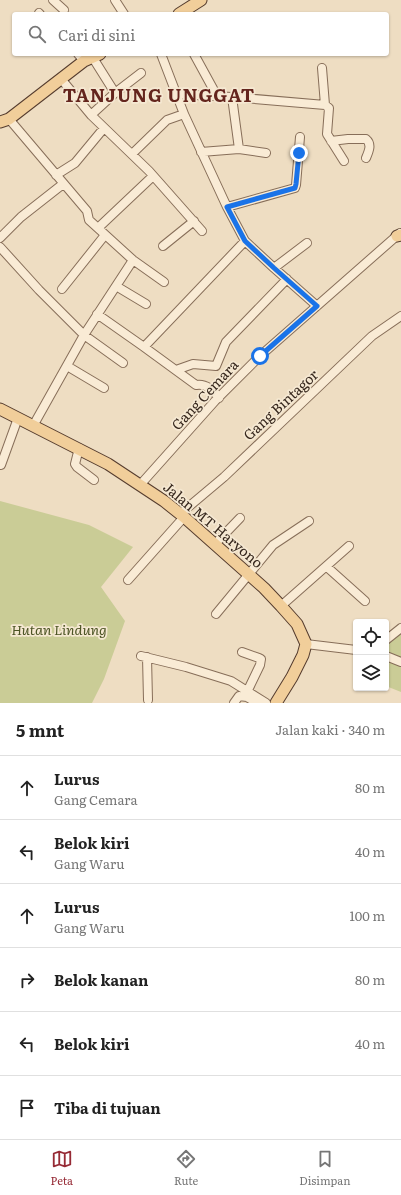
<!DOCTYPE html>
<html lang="id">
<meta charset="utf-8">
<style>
body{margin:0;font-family:Literata,serif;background:#f2f2f2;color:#222}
.controls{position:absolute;right:12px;bottom:12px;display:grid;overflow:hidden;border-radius:4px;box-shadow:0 1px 3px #0004}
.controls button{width:36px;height:36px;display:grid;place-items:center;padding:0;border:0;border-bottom:1px solid #e0e0e0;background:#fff;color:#222;font:20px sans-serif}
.stop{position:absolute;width:12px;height:12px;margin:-9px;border:3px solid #1a73e8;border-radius:50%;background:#fff}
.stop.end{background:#1a73e8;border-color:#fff;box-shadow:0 1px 4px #0008}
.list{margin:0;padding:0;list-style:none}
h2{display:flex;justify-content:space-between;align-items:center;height:52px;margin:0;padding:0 16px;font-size:17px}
h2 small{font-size:13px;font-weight:400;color:#767676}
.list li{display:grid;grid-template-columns:26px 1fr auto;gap:12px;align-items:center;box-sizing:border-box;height:64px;padding:0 16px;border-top:1px solid #e0e0e0}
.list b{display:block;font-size:15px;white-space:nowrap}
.list p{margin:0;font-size:13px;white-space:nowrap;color:#767676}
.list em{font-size:13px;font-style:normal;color:#767676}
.icon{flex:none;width:22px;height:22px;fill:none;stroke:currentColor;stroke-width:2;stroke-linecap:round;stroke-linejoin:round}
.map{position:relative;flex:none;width:401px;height:703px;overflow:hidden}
.search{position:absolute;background:#fff;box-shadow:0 1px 3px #0004;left:12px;right:12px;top:12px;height:44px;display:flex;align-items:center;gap:10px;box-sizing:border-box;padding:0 14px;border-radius:4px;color:#767676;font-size:15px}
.sheet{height:436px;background:#fff}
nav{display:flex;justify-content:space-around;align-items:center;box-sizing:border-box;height:56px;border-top:1px solid #e0e0e0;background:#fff;font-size:11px;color:#767676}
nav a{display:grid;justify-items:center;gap:2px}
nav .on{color:#962a35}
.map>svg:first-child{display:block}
.green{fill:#cacc96}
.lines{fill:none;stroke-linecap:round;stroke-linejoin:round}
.minor-casing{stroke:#876e59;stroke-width:10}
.major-casing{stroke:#553c2e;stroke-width:13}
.minor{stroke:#f9ebd5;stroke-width:8}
.major{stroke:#f1ce9a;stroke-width:11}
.route{stroke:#1a73e8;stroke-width:5}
.labels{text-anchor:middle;stroke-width:3.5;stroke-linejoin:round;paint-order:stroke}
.street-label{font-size:14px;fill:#37281e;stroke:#f5e8d2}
.park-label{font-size:14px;font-style:italic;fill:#4c5424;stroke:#f5e8d2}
.district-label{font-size:18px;font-weight:bold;letter-spacing:1px;fill:#64251d;stroke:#f5e8d2}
</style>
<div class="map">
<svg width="401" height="703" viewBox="0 0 401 703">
<rect width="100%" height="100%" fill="#eeddc2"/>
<path class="green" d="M0 501 89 525 133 547 101 587 125 621 104 679 92 703H0Z
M401 630V692L386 686V642Z"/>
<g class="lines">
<g class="minor-casing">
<path id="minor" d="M53 0 64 10
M115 0 124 14
M39 13 40 14
M78 54 84 61
M161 54 184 114 227 207 245 241 274 268 317 306
M194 54 217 96
M93 58 115 93
M322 68 325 105
M62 80 91 115 149 171 202 231
M176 94 232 97 325 105 329 108 327 134 344 161
M232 97 239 149
M91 115 115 93 141 73
M9 119 87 211 89 220 133 260 164 282
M331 141 348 139H366C372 144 369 151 366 158
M201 152 239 149 266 153
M132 154 167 120 184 114
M56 175 75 163 104 128
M227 207 295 188 296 185 300 137
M98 228 153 176
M0 238 21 217 63 184
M163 246 194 221
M0 247 39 290 84 335 123 363
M274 268 307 243
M116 286 146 304
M62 289 105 235
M97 314 144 347 245 241
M144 347 196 385C205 383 214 390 219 398
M67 366 104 388
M176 370 193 364 216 366 226 342 287 279
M33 426 84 335 133 260
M79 448 75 464 77 467 94 480
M1 465 18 418
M140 485 215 401 260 356 400 233
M180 514 224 477 372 336 401 316
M215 544 240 518
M327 567 365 601
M128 580 184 517
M281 606 349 546
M216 614 273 545 309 521
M386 640 401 628
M306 644 356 650
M242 652 259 658 261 659 260 665 248 690
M141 656 186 667 231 681 266 703
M386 656 401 662
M147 657 148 700
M234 703 239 696 247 697 257 703"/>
</g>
<g class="major-casing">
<path id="major" d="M179 14 201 0
M0 122 9 119 84 61 100 54
M397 236 401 235
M0 409 108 464 164 501 184 517 264 588 281 606 297 624 306 644 303 655 292 677 276 703"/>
</g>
<use href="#minor" class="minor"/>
<use href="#major" class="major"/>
</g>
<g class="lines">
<path class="route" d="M260 356 317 306 274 268 245 241 227 207 295 188 296 184 299 153"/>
</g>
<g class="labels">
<g class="street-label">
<text transform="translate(205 395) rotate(-47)" y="5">Gang Cemara</text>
<text transform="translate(281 405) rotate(-43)" y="5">Gang Bintagor</text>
<text transform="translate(213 525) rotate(40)" y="5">Jalan MT Haryono</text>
</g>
<g class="park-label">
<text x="59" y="635">Hutan Lindung</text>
</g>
<g class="district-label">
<text x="159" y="102">TANJUNG UNGGAT</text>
</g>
</g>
</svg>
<div class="controls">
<button><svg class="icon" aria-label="locate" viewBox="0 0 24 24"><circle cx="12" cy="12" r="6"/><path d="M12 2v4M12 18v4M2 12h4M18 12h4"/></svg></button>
<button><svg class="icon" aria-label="layers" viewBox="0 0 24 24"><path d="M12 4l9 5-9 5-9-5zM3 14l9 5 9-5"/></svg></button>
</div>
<div class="stop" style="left:260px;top:356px"></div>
<div class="stop end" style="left:299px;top:153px"></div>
<div class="search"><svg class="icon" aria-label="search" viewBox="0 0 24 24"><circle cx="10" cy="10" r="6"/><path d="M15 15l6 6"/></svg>Cari di sini</div>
</div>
<section class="sheet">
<h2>5 mnt<small>Jalan kaki · 340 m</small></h2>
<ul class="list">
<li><svg class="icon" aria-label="ahead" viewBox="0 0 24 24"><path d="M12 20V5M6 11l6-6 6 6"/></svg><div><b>Lurus</b><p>Gang Cemara</p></div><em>80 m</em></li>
<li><svg class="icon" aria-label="left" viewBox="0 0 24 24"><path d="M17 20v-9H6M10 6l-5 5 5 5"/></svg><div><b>Belok kiri</b><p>Gang Waru</p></div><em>40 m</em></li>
<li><svg class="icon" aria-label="ahead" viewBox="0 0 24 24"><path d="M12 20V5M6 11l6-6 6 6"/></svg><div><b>Lurus</b><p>Gang Waru</p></div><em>100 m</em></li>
<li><svg class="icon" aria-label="right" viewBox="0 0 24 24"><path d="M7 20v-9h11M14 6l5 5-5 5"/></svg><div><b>Belok kanan</b></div><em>80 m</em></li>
<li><svg class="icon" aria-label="left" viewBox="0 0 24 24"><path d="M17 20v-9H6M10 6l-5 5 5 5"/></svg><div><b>Belok kiri</b></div><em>40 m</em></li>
<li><svg class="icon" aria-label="arrive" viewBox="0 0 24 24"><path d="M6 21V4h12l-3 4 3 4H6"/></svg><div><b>Tiba di tujuan</b></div></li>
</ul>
</section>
<nav>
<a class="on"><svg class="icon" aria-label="map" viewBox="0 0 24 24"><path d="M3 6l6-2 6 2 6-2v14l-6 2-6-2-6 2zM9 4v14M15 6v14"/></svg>Peta</a>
<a><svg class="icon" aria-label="directions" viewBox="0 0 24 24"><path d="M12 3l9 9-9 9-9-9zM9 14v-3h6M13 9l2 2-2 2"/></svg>Rute</a>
<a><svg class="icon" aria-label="saved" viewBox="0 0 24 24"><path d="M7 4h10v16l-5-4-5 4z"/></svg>Disimpan</a>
</nav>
